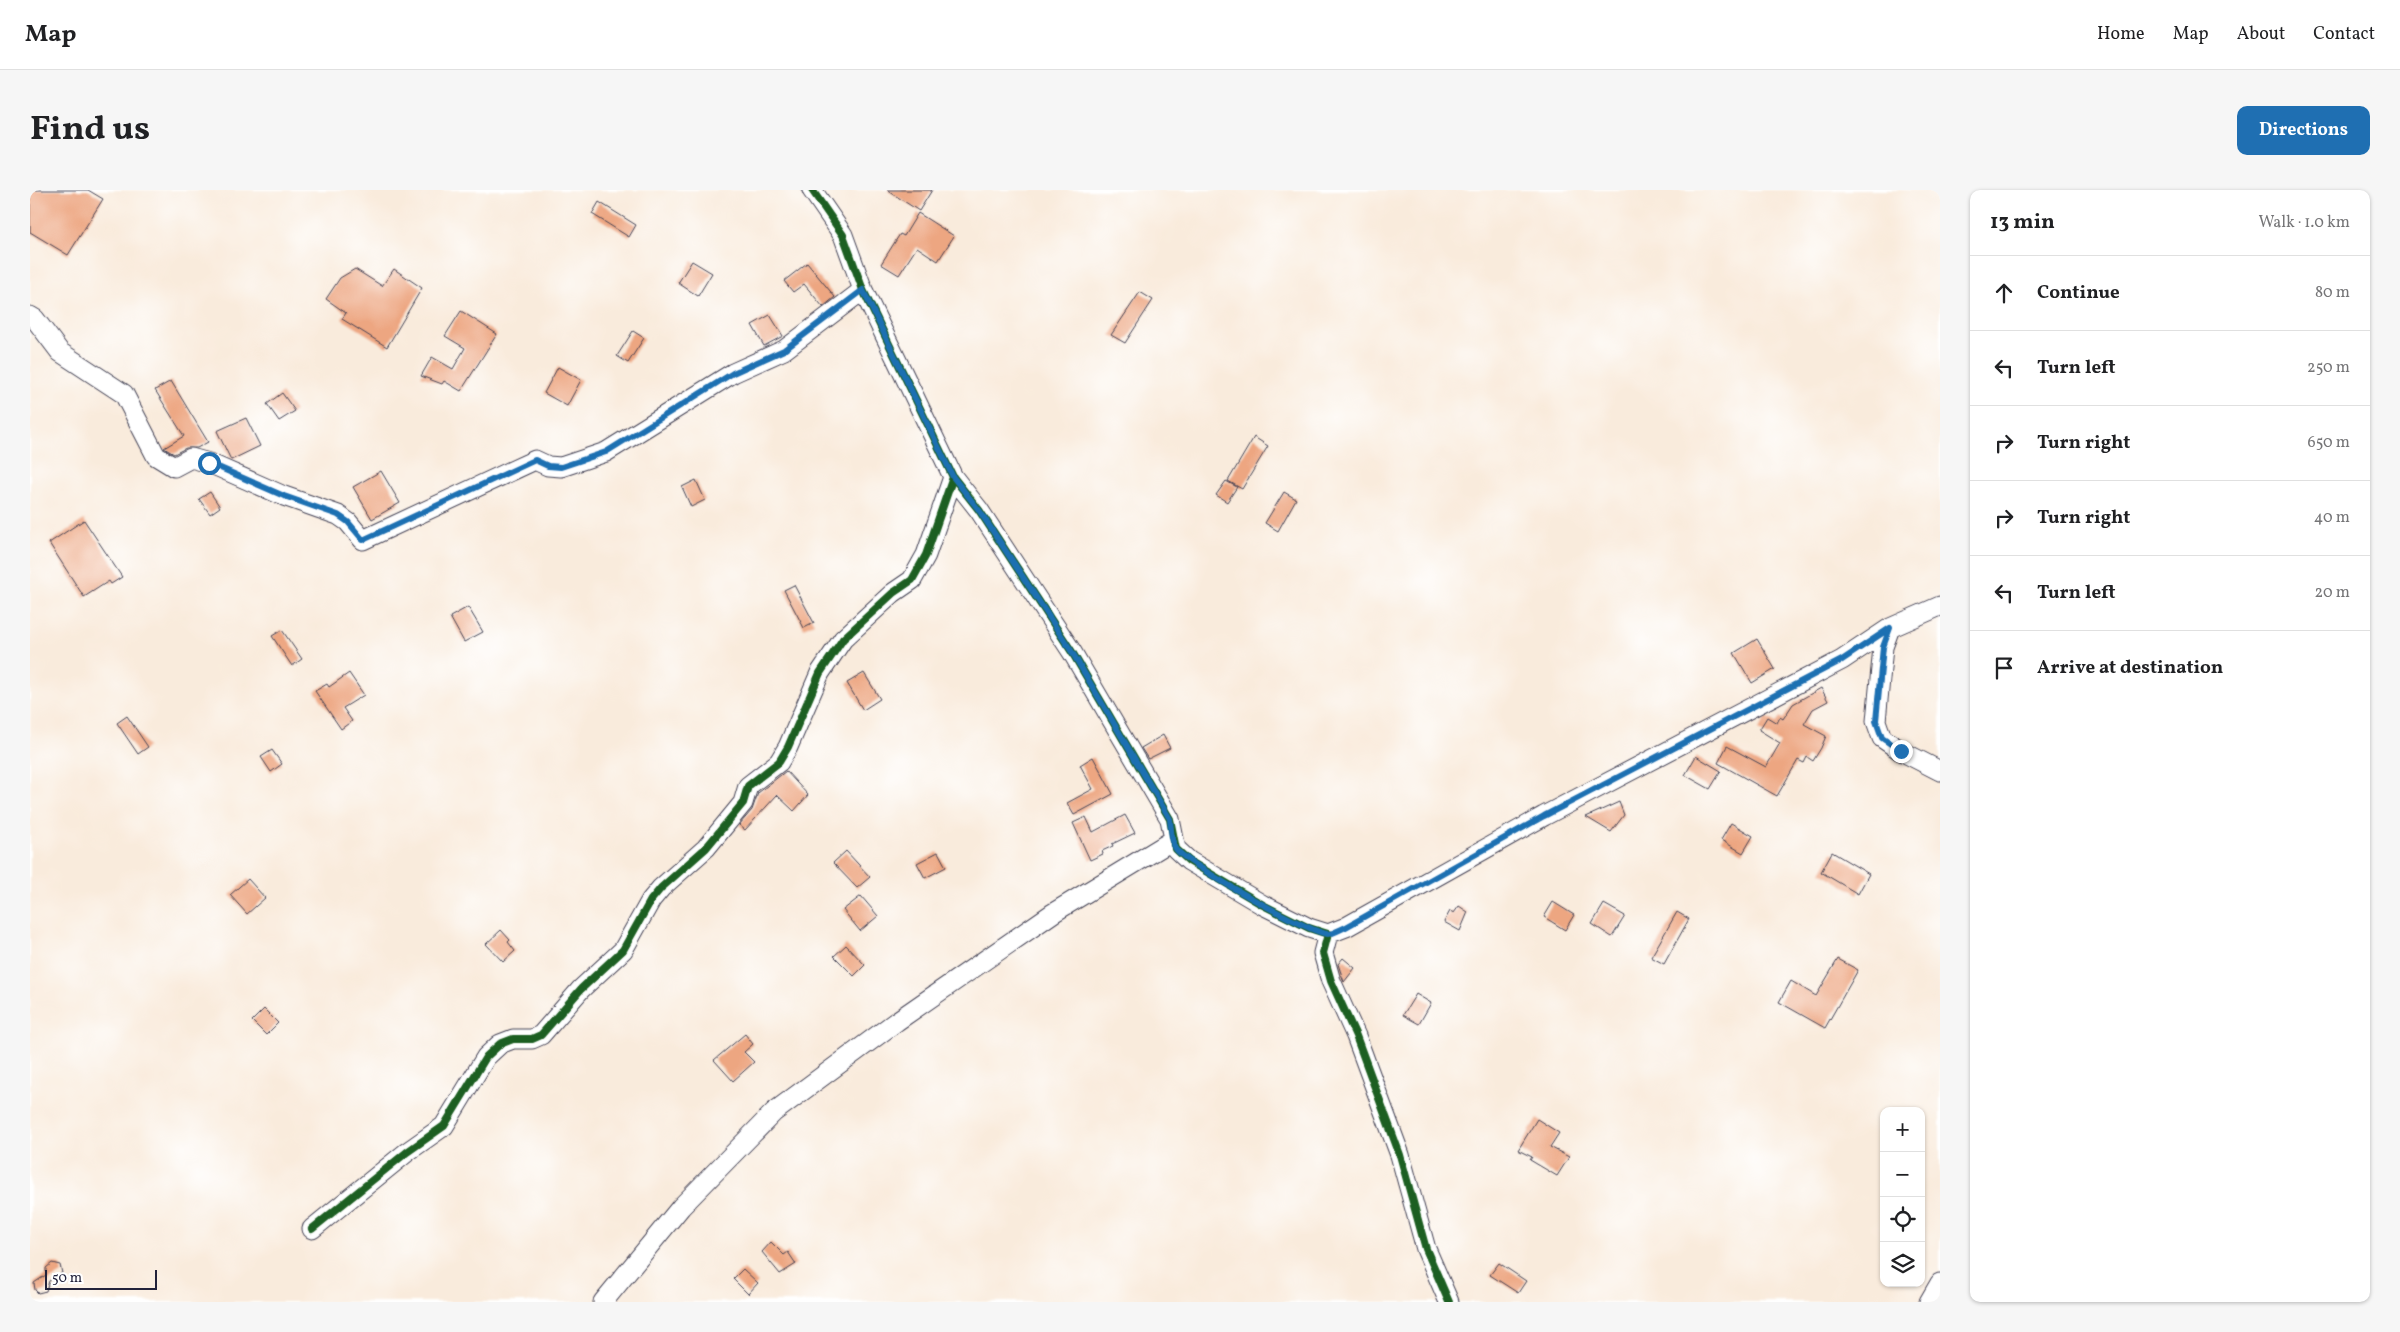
<!DOCTYPE html>
<meta charset="utf-8">
<style>
body{margin:0;font-family:Vollkorn,serif;background:#f6f6f6;color:#202124}
.controls{position:absolute;right:15px;bottom:15px;display:grid;overflow:hidden;border-radius:10px;box-shadow:0 1px 4px #0004}
.controls button{width:45px;height:45px;display:grid;place-items:center;padding:0;border:0;border-bottom:1px solid #e0e0e0;background:#fff;color:#202124;font:25px sans-serif}
.scale{position:absolute;left:15px;bottom:12px;width:112px;box-sizing:border-box;padding-left:5px;border:2px solid #22223b;border-top:0;font-size:14px;line-height:18px;white-space:nowrap;color:#22223b;-webkit-text-stroke:4px #fff;paint-order:stroke}
.stop{position:absolute;width:15px;height:15px;margin:-11px;border:4px solid #1f6fb2;border-radius:50%;background:#fff}
.stop.end{background:#1f6fb2;border-color:#fff;box-shadow:0 1px 5px #0008}
.list{margin:0;padding:0;list-style:none}
h2{display:flex;justify-content:space-between;align-items:center;height:65px;margin:0;padding:0 20px;font-size:21px}
h2 small{font-size:16px;font-weight:400;color:#757577}
.list li{display:grid;grid-template-columns:32px 1fr auto;gap:15px;align-items:center;box-sizing:border-box;height:75px;padding:0 20px;border-top:1px solid #e0e0e0}
.list b{display:block;font-size:19px;white-space:nowrap}
.list em{font-size:16px;font-style:normal;color:#757577}
.icon{flex:none;width:28px;height:28px;fill:none;stroke:currentColor;stroke-width:2;stroke-linecap:round;stroke-linejoin:round}
.map{position:relative;flex:none;width:1910px;height:1112px;overflow:hidden;border-radius:10px}
header{display:flex;align-items:center;gap:30px;box-sizing:border-box;height:70px;padding:0 25px;background:#fff;border-bottom:1px solid #e0e0e0}
header strong{font-size:24px}
nav{display:flex;gap:28px;margin-inline-start:auto;font-size:18px}
.intro{display:flex;align-items:center;justify-content:space-between;box-sizing:border-box;height:120px;padding:0 30px}
h1{margin:0;font-size:35px}
.button{padding:12px 22px;border-radius:10px;background:#1f6fb2;color:#fff;font-size:18px;font-weight:700}
main{display:flex;gap:30px;padding:0 30px}
aside{flex:1;background:#fff;border-radius:10px;box-shadow:0 1px 4px #0004}
.map>svg:first-child{display:block}
.building{fill:#eda681}
.lines{fill:none;stroke-linecap:round;stroke-linejoin:round}
.minor-casing{stroke:#424053;stroke-width:21}
.minor{stroke:#fff;stroke-width:19}
.cycleway-casing{stroke:#fff;stroke-width:11}
.cycleway{stroke:#1b5e20;stroke-width:8}
.route{stroke:#1f6fb2;stroke-width:6}
</style>
<header>
<strong>Map</strong>
<nav><a>Home</a><a>Map</a><a>About</a><a>Contact</a></nav>
</header>
<div class="intro"><h1>Find us</h1><a class="button">Directions</a></div>
<main>
<div class="map">
<svg width="1910" height="1112" viewBox="0 0 1910 1112">
<rect width="100%" height="100%" fill="#fff"/>
<filter id="ink" filterUnits="userSpaceOnUse"><feTurbulence type="fractalNoise" baseFrequency=".02" numOctaves="2"/><feDisplacementMap in="SourceGraphic" scale="10" xChannelSelector="R" yChannelSelector="G"/><feConvolveMatrix kernelMatrix="1 2 1 2 8 2 1 2 1" color-interpolation-filters="sRGB"/></filter>
<filter id="wash" filterUnits="userSpaceOnUse"><feTurbulence type="fractalNoise" baseFrequency=".0096" numOctaves="4" result="noise"/><feDisplacementMap in="SourceGraphic" scale="20" xChannelSelector="R" yChannelSelector="G"/><feGaussianBlur stdDeviation="1.12" result="paint"/><feColorMatrix in="noise" values="0 0 0 0 0 0 0 0 0 0 0 0 0 0 0 0 0 1.4 0 .05"/><feComposite in="paint" operator="in"/></filter>
<g filter="url(#wash)">
<rect width="100%" height="100%" fill="#f9ebdc"/>
<g id="blocks">
<path class="building" d="M0 0H58L73 9 38 65 0 42Z
M857 0H902L889 21Z
M569 12 606 35 599 47 562 24Z
M888 23 924 46 908 71 887 57 869 85 851 74 870 44 874 46Z
M662 71 682 83 668 106 648 93Z
M777 73 805 107 793 117 774 94 763 102 754 91Z
M325 79 352 96 364 79 392 98 357 157 312 129 316 123 296 109 310 88Z
M1110 102 1123 110 1095 153 1081 145Z
M431 121 467 144 431 201 414 191 412 194 391 186 402 167 423 179 435 158 415 146Z
M740 125 753 146 734 156 722 135Z
M603 141 614 148 598 173 587 166Z
M528 177 551 190 537 216 514 203Z
M141 191 178 252 167 258H156L144 264 134 258 154 246 125 200Z
M252 203 265 221 249 231 237 214Z
M216 228 230 256 201 270 187 241Z
M1224 247 1238 256 1212 299 1198 291Z
M351 281 370 313 342 329 323 297Z
M666 290 675 310 661 317 652 297Z
M1196 291 1207 297 1197 312 1186 305Z
M180 302 190 317 180 324 169 309Z
M1254 302 1266 309 1248 341 1235 333Z
M54 330 92 387 81 394 79 391 54 407 19 353Z
M764 395 784 433 774 438 754 400Z
M438 417 453 442 434 452 420 427Z
M252 440 272 469 262 476 242 446Z
M1727 449 1745 479 1722 493 1704 463Z
M319 483 334 505 313 518 322 531 311 539 285 501 297 494 299 497Z
M834 483 850 509 833 520 817 493Z
M1791 498 1798 511 1783 519 1774 534 1796 546 1791 558 1783 571 1777 567 1774 573 1768 570 1747 606 1688 573 1697 556 1736 577 1750 553 1729 540 1737 527 1747 533 1750 527 1753 529 1763 514Z
M97 526 118 557 108 564 87 533Z
M1133 545 1140 558 1118 569 1111 558Z
M242 560 252 574 241 582 231 567Z
M1666 566 1691 581 1680 599 1655 585Z
M1063 567 1083 604 1044 625 1037 613 1063 599 1050 575Z
M756 581 778 605 764 621 747 605 715 640 709 635 722 620 728 603Z
M1589 612 1594 625 1581 642 1556 627Z
M1095 625 1105 643 1082 654 1083 656 1072 661 1073 664 1060 670 1043 633 1056 627 1063 642Z
M1701 633 1723 646 1713 663 1691 650Z
M816 661 840 687 827 698 803 673Z
M908 662 916 677 895 688 887 673Z
M1802 662 1839 684 1828 704 1791 682Z
M218 689 235 708 217 724 200 705Z
M831 706 848 726 830 741 813 720Z
M1523 712 1544 725 1535 740 1514 727Z
M1574 714 1595 726 1582 747 1562 734Z
M1429 716 1438 722 1430 741 1414 732 1420 721 1424 723Z
M1647 722 1659 729 1634 774 1621 767Z
M471 740 480 750 478 752 485 761 473 772 456 754Z
M816 755 835 775 824 786 804 766Z
M1313 768 1325 778 1314 792 1308 774Z
M1808 769 1828 780 1795 838 1749 812 1761 791 1786 806Z
M1386 804 1401 813 1389 834 1373 825Z
M234 819 248 833 236 845 222 831Z
M715 844 723 854 714 862 724 872 703 891 684 870Z
M1507 929 1529 943 1520 957 1539 967 1527 986 1500 970 1502 967 1488 960Z
M741 1052 754 1065 758 1062 766 1074 750 1084 732 1062Z
M22 1073 30 1075 32 1083 19 1091 16 1101 8 1103 5 1100 4 1093 16 1085V1078Z
M1469 1073 1496 1091 1488 1103 1460 1085Z
M713 1079 728 1093 718 1104 703 1089Z"/>
</g>
</g>
<g filter="url(#ink)">
<use href="#blocks" fill-opacity="0" stroke="#424053" stroke-width="1"/>
<g class="lines">
<g class="minor-casing">
<path id="minor" d="M782 0 813 45 833 100 923 287 949 320 1042 462 1140 629 1146 659 1159 671 1233 715 1279 738 1298 744 1293 763 1301 791 1326 846 1370 965 1396 1059 1419 1112
M0 126 5 129 30 162 94 204 126 266 144 277 161 268 179 273 254 306 308 325 318 332 333 350 505 270 518 276 531 277 576 262 703 183 754 160 833 100
M1860 438 1853 457 1846 531 1852 548 1871 561 1910 581
M1298 744 1316 737 1514 626 1812 470 1860 438 1910 416
M282 1039 377 962 414 936 456 867 470 854 483 849H502L511 845 551 799 593 760 621 710 631 698 676 658 713 613 718 596 749 572 758 557 790 483 813 449 863 403 882 390 896 365 923 287
M573 1112 651 1017 744 922 867 831 1023 723 1143 650
M1899 1112 1910 1093"/>
</g>
<use href="#minor" class="minor"/>
<g class="cycleway-casing">
<path id="cycleway" d="M782 0 813 45 833 100 923 287 949 320 1042 462 1140 629 1146 659 1159 671 1233 715 1279 738 1298 744 1293 763 1301 791 1326 846 1370 965 1396 1059 1419 1112
M282 1039 377 962 414 936 456 867 470 854 483 849H502L511 845 551 799 593 760 621 710 631 698 676 658 713 613 718 596 749 572 758 557 790 483 813 449 863 403 882 390 896 365 923 287"/>
</g>
<use href="#cycleway" class="cycleway"/>
</g>
</g>
<g class="lines" filter="url(#ink)">
<path class="route" d="M179 273 254 306 308 325 318 332 333 350 505 270 518 276 531 277 576 262 703 183 754 160 833 100 923 287 949 320 1042 462 1140 629C1141 639 1141 652 1146 659 1156 674 1281 744 1298 744 1303 744 1311 739 1316 737L1514 626 1812 470 1860 438 1853 457 1846 531 1852 548 1871 561"/>
</g>
</svg>
<div class="controls">
<button>+</button>
<button>−</button>
<button><svg class="icon" aria-label="locate" viewBox="0 0 24 24"><circle cx="12" cy="12" r="6"/><path d="M12 2v4M12 18v4M2 12h4M18 12h4"/></svg></button>
<button><svg class="icon" aria-label="layers" viewBox="0 0 24 24"><path d="M12 4l9 5-9 5-9-5zM3 14l9 5 9-5"/></svg></button>
</div>
<div class="scale">50 m</div>
<div class="stop" style="left:179px;top:273px"></div>
<div class="stop end" style="left:1871px;top:561px"></div>
</div>
<aside>
<h2>13 min<small>Walk · 1.0 km</small></h2>
<ul class="list">
<li><svg class="icon" aria-label="ahead" viewBox="0 0 24 24"><path d="M12 20V5M6 11l6-6 6 6"/></svg><div><b>Continue</b></div><em>80 m</em></li>
<li><svg class="icon" aria-label="left" viewBox="0 0 24 24"><path d="M17 20v-9H6M10 6l-5 5 5 5"/></svg><div><b>Turn left</b></div><em>250 m</em></li>
<li><svg class="icon" aria-label="right" viewBox="0 0 24 24"><path d="M7 20v-9h11M14 6l5 5-5 5"/></svg><div><b>Turn right</b></div><em>650 m</em></li>
<li><svg class="icon" aria-label="right" viewBox="0 0 24 24"><path d="M7 20v-9h11M14 6l5 5-5 5"/></svg><div><b>Turn right</b></div><em>40 m</em></li>
<li><svg class="icon" aria-label="left" viewBox="0 0 24 24"><path d="M17 20v-9H6M10 6l-5 5 5 5"/></svg><div><b>Turn left</b></div><em>20 m</em></li>
<li><svg class="icon" aria-label="arrive" viewBox="0 0 24 24"><path d="M6 21V4h12l-3 4 3 4H6"/></svg><div><b>Arrive at destination</b></div></li>
</ul>
</aside>
</main>
